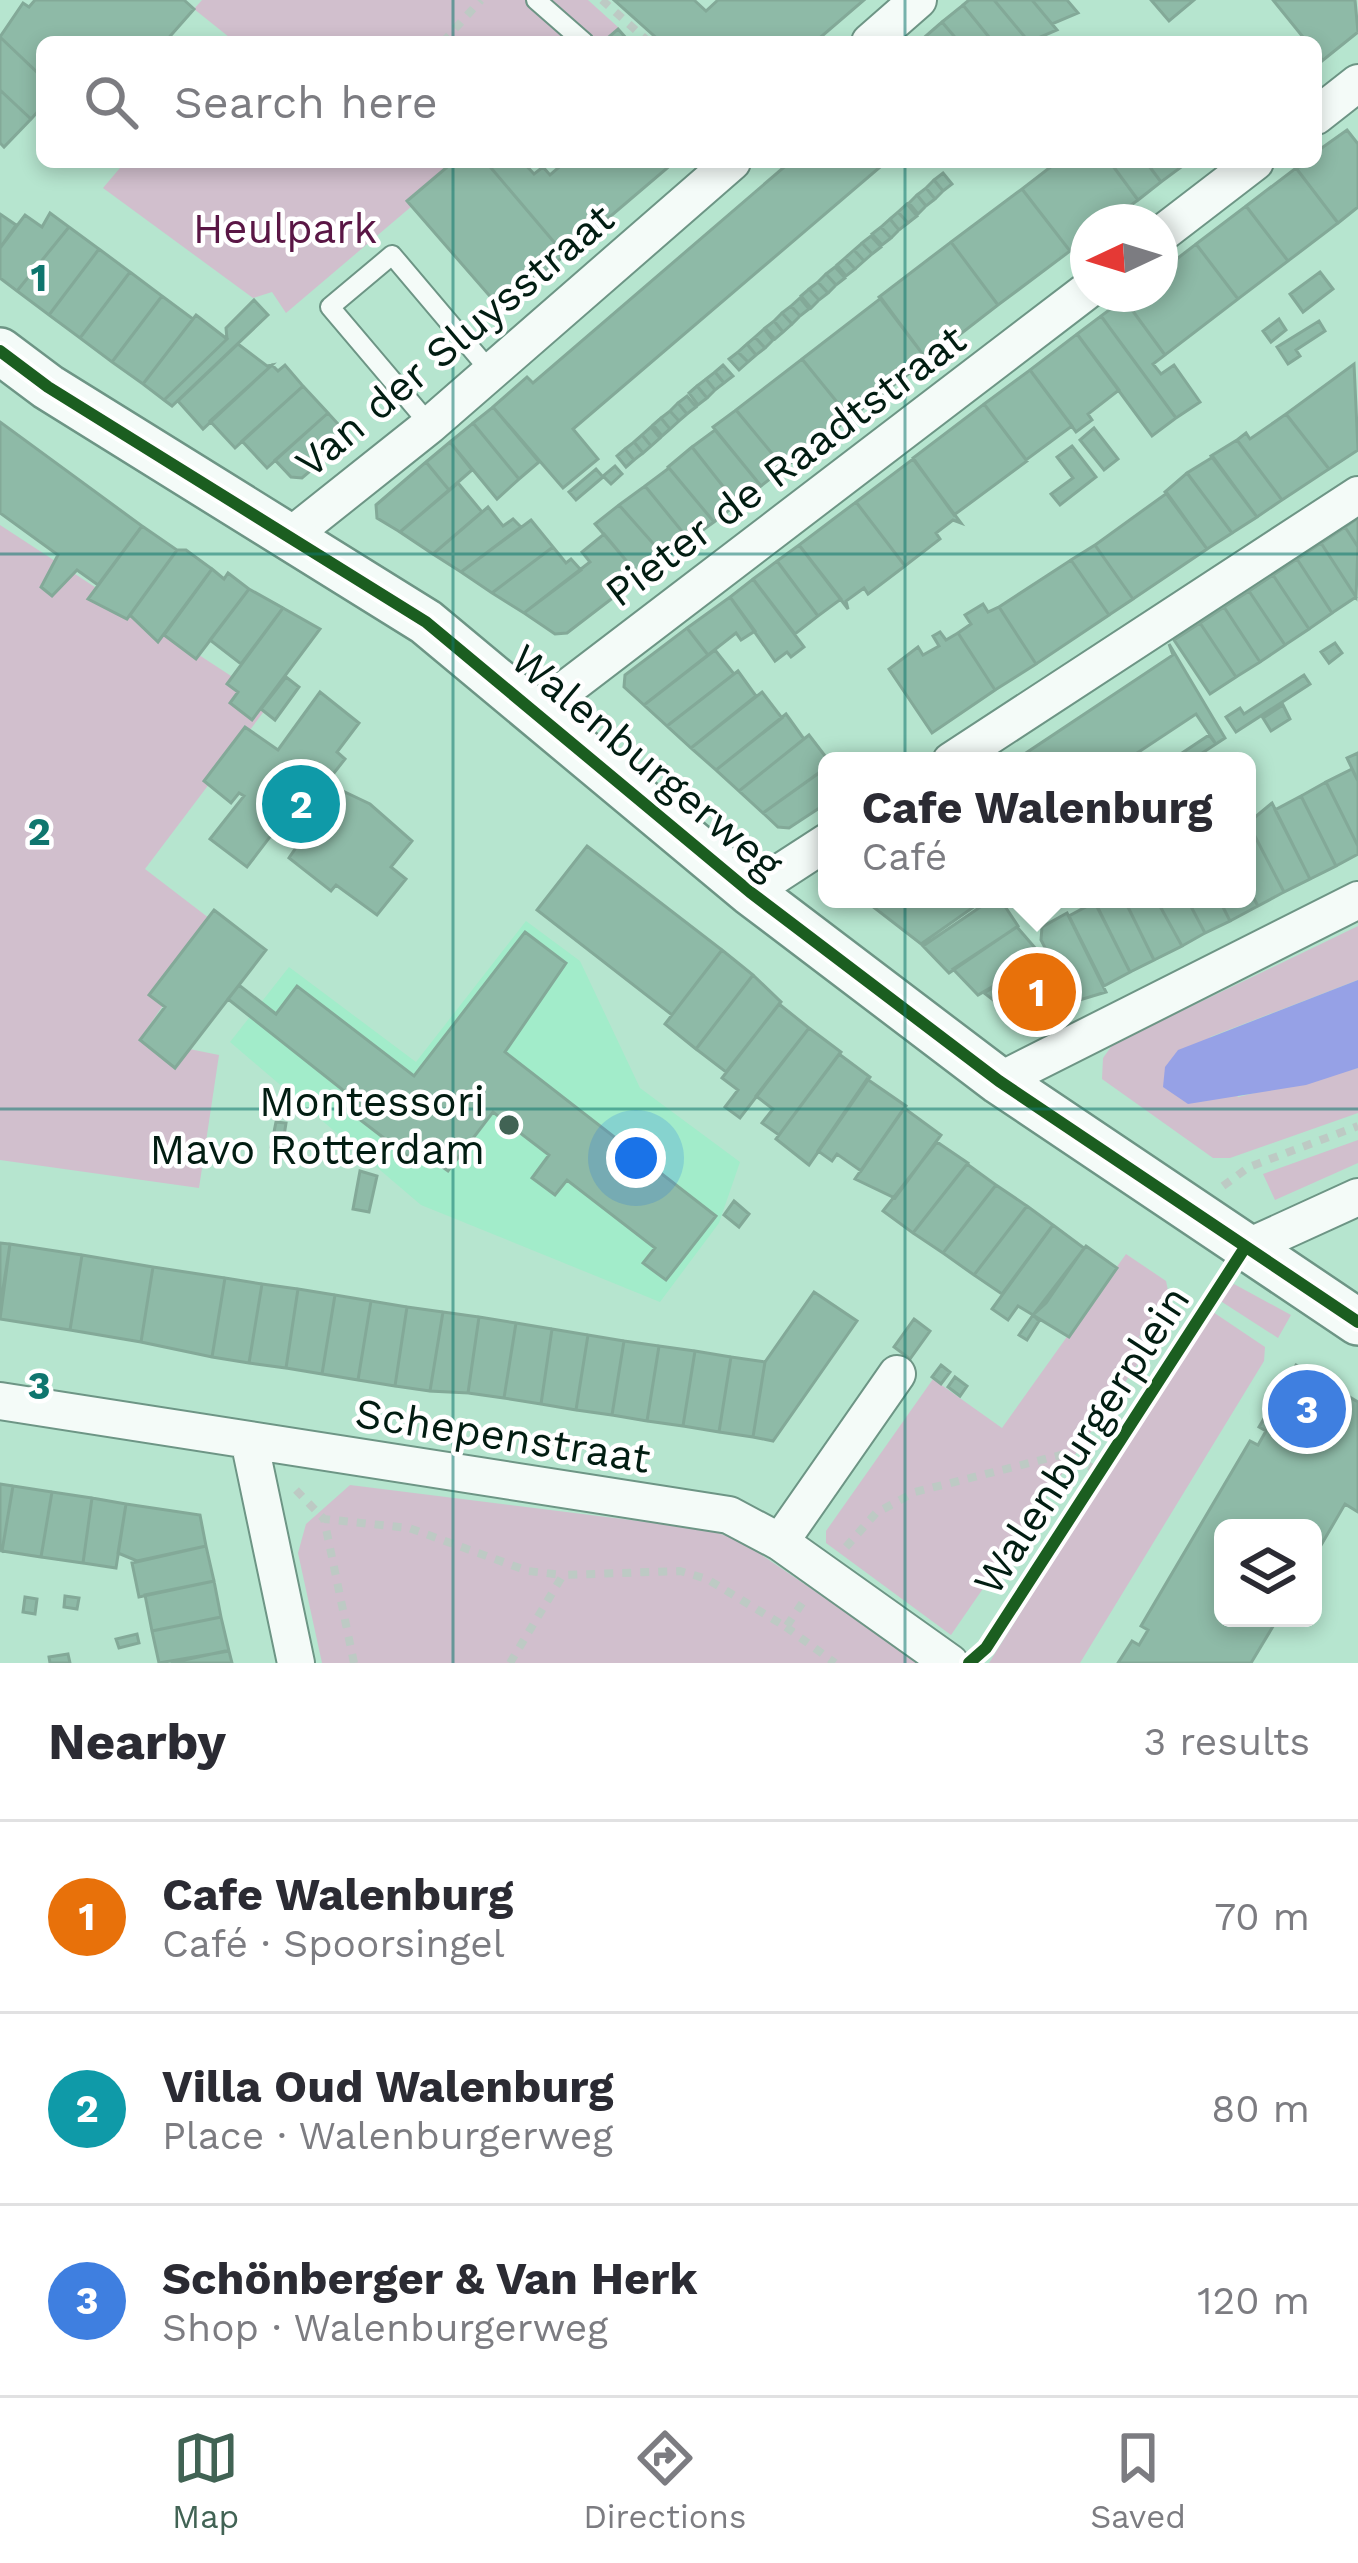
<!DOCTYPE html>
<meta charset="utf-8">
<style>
body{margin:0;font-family:"Work Sans",sans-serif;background:#f2f2f3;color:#2b2b33}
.controls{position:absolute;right:36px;bottom:36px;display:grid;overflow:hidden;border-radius:18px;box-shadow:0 6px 18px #0003}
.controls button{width:108px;height:108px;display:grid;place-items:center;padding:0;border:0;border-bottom:3px solid #e1e1e2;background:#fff;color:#2b2b33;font:60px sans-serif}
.compass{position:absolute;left:1070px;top:204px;width:108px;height:108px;border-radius:50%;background:#fff;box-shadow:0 6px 18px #0003;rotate:266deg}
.you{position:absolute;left:636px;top:1158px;width:42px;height:42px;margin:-30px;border:9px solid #fff;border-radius:50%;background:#1a73e8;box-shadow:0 0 0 18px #1a73e833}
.badge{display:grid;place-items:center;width:78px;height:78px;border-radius:50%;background:#416354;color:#fff;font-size:39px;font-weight:700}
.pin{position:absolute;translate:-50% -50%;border:6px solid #fff;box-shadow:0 3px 12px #0006}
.popup{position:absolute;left:818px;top:752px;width:438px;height:156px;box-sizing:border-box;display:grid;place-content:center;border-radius:18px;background:#fff;filter:drop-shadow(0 3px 9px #0005);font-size:39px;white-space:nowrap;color:#7c7c81}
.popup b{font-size:45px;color:#2b2b33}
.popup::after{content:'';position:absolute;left:50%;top:100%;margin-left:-24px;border:24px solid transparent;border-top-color:#fff}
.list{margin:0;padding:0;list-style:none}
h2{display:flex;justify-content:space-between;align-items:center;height:156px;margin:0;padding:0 48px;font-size:51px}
h2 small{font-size:39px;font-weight:400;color:#7c7c81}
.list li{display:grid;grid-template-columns:78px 1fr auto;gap:36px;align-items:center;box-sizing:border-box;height:192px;padding:0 48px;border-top:3px solid #e1e1e2}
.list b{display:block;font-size:45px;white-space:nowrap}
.list p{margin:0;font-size:39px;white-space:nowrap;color:#7c7c81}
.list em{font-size:39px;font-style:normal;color:#7c7c81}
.icon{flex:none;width:66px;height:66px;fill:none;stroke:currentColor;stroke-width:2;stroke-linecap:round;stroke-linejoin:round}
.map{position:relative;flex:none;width:1358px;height:1663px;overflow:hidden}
.search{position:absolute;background:#fff;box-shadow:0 6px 18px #0003;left:36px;right:36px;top:36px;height:132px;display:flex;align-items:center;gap:30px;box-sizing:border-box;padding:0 42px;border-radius:18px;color:#7c7c81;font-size:45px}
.sheet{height:732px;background:#fff}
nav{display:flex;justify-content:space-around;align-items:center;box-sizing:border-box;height:168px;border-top:3px solid #e1e1e2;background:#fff;font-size:33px;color:#7c7c81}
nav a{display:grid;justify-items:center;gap:6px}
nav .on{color:#416354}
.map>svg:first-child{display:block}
.built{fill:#a2ecca}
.green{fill:#d1bfcd}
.water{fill:#96a1e6}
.building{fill:#8ebaa7;stroke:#83a998;stroke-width:3}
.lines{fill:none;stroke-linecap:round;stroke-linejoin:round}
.service-casing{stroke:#6d9585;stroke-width:22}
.minor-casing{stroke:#6d9585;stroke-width:40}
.tertiary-casing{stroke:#6d9585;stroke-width:50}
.path{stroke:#bdcac4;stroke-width:8;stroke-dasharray:9 9;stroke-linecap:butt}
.service{stroke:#f4fbf8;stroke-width:18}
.minor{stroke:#f4fbf8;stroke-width:36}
.tertiary{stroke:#f4fbf8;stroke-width:45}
.cycleway-casing{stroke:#fff;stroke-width:20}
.cycleway{stroke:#1b5e20;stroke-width:12}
.grid{fill:none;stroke:#0f766e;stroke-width:3;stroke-opacity:0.55}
.poi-dot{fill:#416354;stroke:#fff;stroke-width:4.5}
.labels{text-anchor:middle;stroke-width:9;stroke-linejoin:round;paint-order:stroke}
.park-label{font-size:42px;fill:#5a1645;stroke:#fff}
.street-label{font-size:42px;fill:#021d12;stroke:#fff}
.poi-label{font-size:42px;fill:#021d12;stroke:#fff;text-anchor:end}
.grid-label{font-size:39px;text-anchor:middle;font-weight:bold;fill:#0f766e;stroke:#fff;stroke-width:9;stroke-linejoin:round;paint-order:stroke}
</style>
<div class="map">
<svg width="1358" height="1663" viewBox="0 0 1358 1663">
<rect width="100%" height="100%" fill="#b6e5cf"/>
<path class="built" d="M526 921 580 961 640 1088 740 1162 719 1223 660 1302 421 1205 230 1042 289 967 416 1062Z"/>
<path class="green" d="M202 0H588L619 28 603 42H226L229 37 194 9Z
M125 162H453L408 200 412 206 286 313 272 292 253 298 103 188Z
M0 525 271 702 145 869 218 925 140 1039 219 1055 199 1188 0 1160Z
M1358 926V980L1210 1037 1238 1097 1358 1068V1113L1230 1158H1213L1102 1079 1103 1058 1113 1044Z
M1358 1140V1163L1275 1200 1263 1174Z
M1126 1254 1166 1281 1172 1309 1158 1306 1139 1337 1150 1346 951 1635 826 1543V1531L933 1379 1002 1428Z
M1234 1284 1291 1315 1278 1338 1219 1300Z
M1210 1310 1265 1347 1264 1361 1080 1663H989Z
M350 1485 711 1530 744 1543 921 1663H322L298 1553 306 1524Z"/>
<path class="water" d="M1358 980V1068L1306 1085 1188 1104 1163 1087 1165 1067 1178 1050Z"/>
<path class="building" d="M35 0H184L194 9 165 42H42V77L0 37 23 3 29 7Z
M614 0H694L706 11 718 0H864L815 42H661Z
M969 0H994L1029 42H993L963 5Z
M994 0H1032L1057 30 1029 42Z
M1032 0H1067L1078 13 1052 24Z
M1151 0H1194L1169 21Z
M1273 0H1355L1358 32 1322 61 1316 42H1307Z
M963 5 993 42H959L942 22Z
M942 22 959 42H919Z
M618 29 626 38 622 42H603Z
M0 37 42 77V107L31 119 0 90Z
M0 90 31 119 4 147 0 143Z
M1347 130 1358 144V207L1338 223 1296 168 1316 162V152Z
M453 162H486L565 255 501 309 407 201Z
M486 162H523L534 174 543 167 550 175 565 162 672 164 565 255Z
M790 162H886L573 429 598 459 563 488 493 407 527 377 533 383Z
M1057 162H1110L1138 200 1108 222H1088V237L1070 251 1022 189Z
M1110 162H1146L1161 182 1138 200Z
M1146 162H1182L1184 165 1161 182Z
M1296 168 1338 223 1288 261 1246 206Z
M943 173 952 184 943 191 934 180Z
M934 180 943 191 935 199 926 188Z
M926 188 935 199 926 206 917 195Z
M1022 189 1070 251 998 305 951 242Z
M917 195 926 206 918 214 909 203Z
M907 204 917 216 908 223 898 212Z
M1246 206 1288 261 1238 299 1196 244Z
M898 212 908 223 899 230 890 219Z
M50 213 69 227 17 291 0 278V248L25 215 42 227Z
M0 214 16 225 0 248Z
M890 219 899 230 891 238 881 227Z
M69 227 99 249 49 315 17 291Z
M881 227 891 238 882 245 872 234Z
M871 236 881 247 872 254 862 243Z
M951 242 998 305 927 360 879 297Z
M862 243 872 254 864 261 854 250Z
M1196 244 1238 299 1165 355 1124 299 1160 294V272Z
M99 249 130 272 80 338 49 315Z
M854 250 864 261 855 269 845 258Z
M845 258 855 269 846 276 837 265Z
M835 267 845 278 836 285 826 274Z
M130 272 162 296 112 362 80 338Z
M1320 272 1333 289 1303 312 1290 294Z
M826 274 836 285 828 293 818 282Z
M818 282 828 293 819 300 809 289Z
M809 289 819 300 811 308 801 296Z
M162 296 193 319 143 384 112 362Z
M800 298 809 309 800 316 791 306Z
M881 298 927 360 850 418 802 359Z
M1124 299 1165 355 1153 364 1161 374 1174 365 1200 402 1176 418 1101 316Z
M254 300 268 315 172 406 164 400 227 339 226 328Z
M791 306 800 316 792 324 782 313Z
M782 313 792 324 783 332 774 321Z
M196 315 227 339 164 400 143 384Z
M1101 316 1176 418 1152 436 1077 334Z
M1279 319 1286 330 1271 342 1263 331Z
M774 321 783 332 775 339 765 328Z
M1319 321 1325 331 1296 350 1300 356 1288 364 1277 347Z
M764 329 773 340 765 348 755 337Z
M1077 334 1119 390 1088 414 1092 420 1076 432 1030 370Z
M755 337 765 348 756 355 747 344Z
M238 344 267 366 272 365 203 429 178 401Z
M747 344 756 355 748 362 738 352Z
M738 352 748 362 739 370 729 359Z
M802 359 850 418 784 468 736 410Z
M1354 364 1358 450 1329 469 1286 414Z
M272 365 278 371 285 365 303 386 235 448 210 421Z
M723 365 733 376 724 383 715 372Z
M1030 370 1072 426 1026 460 984 404Z
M715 372 724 383 715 390 706 379Z
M706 379 715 390 707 398 697 386Z
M303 386 328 413 267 468 242 441Z
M697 386 707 398 698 405 689 393Z
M687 396 696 407 687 414 678 403Z
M678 403 687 414 679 421 670 411Z
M984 404 1027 461 954 515 913 458Z
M493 407 539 462 519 479 473 423Z
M736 410 784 468 761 486 713 427Z
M670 411 679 421 670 429 661 418Z
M328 413 350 437 302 478 291 477 275 460Z
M1286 414 1329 469 1282 500 1237 440 1246 433 1250 439Z
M661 418 670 429 662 436 653 425Z
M0 422 142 526 98 585 77 570 52 596 41 587 58 555 0 513Z
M473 423 519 479 497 499 450 442Z
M651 427 660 438 651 446 642 435Z
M1094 428 1118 459 1104 470 1080 440Z
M715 430 761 486 737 504 692 447Z
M642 435 651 446 643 453 634 442Z
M1237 440 1282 500 1257 517 1211 456Z
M450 442 472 470 449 490 426 462Z
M634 442 643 453 634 460 625 449Z
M1072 446 1096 477 1060 505 1051 494 1073 478 1057 457Z
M692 447 737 504 714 522 668 467Z
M625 449 634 460 626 467 617 456Z
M1213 457 1257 517 1232 533 1187 473Z
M913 459 961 523 953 520 936 533 940 539 905 566 856 502Z
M426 462 449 490 400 532 377 518 376 505Z
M615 466 622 474 611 484 603 476Z
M669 468 714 522 689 540 645 486Z
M596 469 603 477 576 500 569 492Z
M1187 473 1232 533 1207 549 1165 492Z
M458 483 482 512 433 554 400 532Z
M645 486 689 540 666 558 619 505Z
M1167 493 1207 549 1133 599 1095 545Z
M856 502 905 566 868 594 864 588 846 601 848 609 799 545Z
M619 505 666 558 640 577 595 524Z
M488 507 503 526 513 519 521 527 461 572 433 554Z
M1358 518V547L1345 527Z
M531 520 553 547 492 593 461 572Z
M142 526 177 550 127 619 88 599Z
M1345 527 1358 547 1356 597 1321 543Z
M604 534 640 577 567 633 555 634 524 613 590 562 582 552Z
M1321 543 1356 597 1332 613 1297 559Z
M799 545 841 599 818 616 777 561Z
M1095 545 1133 599 1109 615 1071 560Z
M553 547 566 563 571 559 581 570 524 613 492 593Z
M177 550H186L212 569 158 642 130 615Z
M1297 559 1332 613 1309 629 1273 575Z
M1071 560 1109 615 1036 664 999 607Z
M777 561 818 616 795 634 753 579Z
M212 569 224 579 228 573 249 589 196 659 164 635Z
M1273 575 1309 629 1285 645 1249 591Z
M753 579 804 647 791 657 787 652 775 661 730 597Z
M249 589 283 608 241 664 210 640Z
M1249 591 1285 645 1260 662 1224 607Z
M730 597 755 631 741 640 736 633 708 655 687 628Z
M983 604 988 612 999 607 1036 664 995 690 958 633 971 624 965 615Z
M1224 607 1260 662 1236 677 1200 623Z
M283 608 320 629 252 720 230 703 238 692 227 684Z
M1200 623 1236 677 1210 694 1174 640Z
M687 628 708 655 644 705 624 687 625 675Z
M940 632 946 640 958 633 995 690 932 733 889 669 918 647 923 655 939 646 933 636Z
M1335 643 1342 653 1329 663 1321 652Z
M1169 644 1225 738 1216 744 1196 714 1125 761H1014L1173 655Z
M715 650 734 674 667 726 644 705Z
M738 671 756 696 691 748 667 726Z
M1304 675 1310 684 1236 732 1226 717 1240 708 1244 714Z
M286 677 299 687 275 720 261 709Z
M320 692 359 723 337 752 345 759 326 783 370 804 412 841 391 867 406 879 377 915 336 885 331 891 289 858 310 827 288 813 247 867 210 839 244 796 239 793 231 803 204 781 245 727 278 750Z
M762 692 782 718 716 770 691 748Z
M1283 705 1290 719 1271 731 1263 718Z
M786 714 804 739 739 791 716 770Z
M809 735 829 761 827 767 763 813 739 791Z
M1209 735 1216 744 1190 761H1170Z
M1358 753V781L1347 758Z
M826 768 827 803 789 828 778 827 763 813Z
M1352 769 1358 781V846L1326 782Z
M1326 782 1358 846V854L1336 866 1301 796Z
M1301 796 1336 866 1310 879 1275 810Z
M1272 803 1310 879 1284 892 1248 823Z
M1247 821 1284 892 1258 906 1247 886Z
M587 846 722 950 672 1015 537 910Z
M1247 886 1258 906 1230 921 1219 899H1247Z
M863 899H985L921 944Z
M992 899H1000L1018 926 949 973 923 946Z
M1093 899H1124L1154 960 1130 972Z
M1124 899H1156L1182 946 1154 960Z
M1156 899H1187L1205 933 1182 946Z
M1187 899H1219L1230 921 1205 933Z
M1095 902 1130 972 1104 986 1069 916Z
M214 910 266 950 175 1068 140 1040 165 1007 149 995Z
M1067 913 1106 992 1073 1002 1041 940 1042 927Z
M1017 927 1043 957 978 995 953 969Z
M525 932 566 963 505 1052 716 1216 666 1280 643 1263 655 1248 567 1180 555 1195 532 1178 549 1155 493 1112 448 1171 426 1155 419 1165 350 1112 358 1102 228 999 239 985 276 1014 297 986 414 1076Z
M722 950 753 975 696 1049 665 1024Z
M1048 954 1073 1002 1034 1022V1027L1020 1026 1021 1021 984 993Z
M753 975 781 1002 726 1072 696 1049Z
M779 1004 809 1028 740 1118 725 1107 738 1090 722 1078Z
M809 1028 841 1052 779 1135 762 1123 773 1109 756 1096Z
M839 1054 870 1077 809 1165 776 1139Z
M867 1079 906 1106 861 1171 837 1154 832 1161 818 1151Z
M904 1108 941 1135 895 1198 855 1179Z
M276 1122 286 1123 282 1149 271 1147Z
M937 1142 968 1163 913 1233 883 1211Z
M967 1164 996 1185 943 1253 913 1233Z
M360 1171 377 1176 369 1212 353 1209Z
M996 1185 1027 1206 974 1275 943 1253Z
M734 1201 749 1214 739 1227 724 1215Z
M1027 1206 1053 1225 1002 1294 974 1275Z
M1053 1225 1084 1248 1046 1303 1033 1315 1018 1306 1008 1320 992 1309Z
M0 1243 10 1244 0 1308Z
M10 1244 82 1255 70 1330 0 1319Z
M1086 1246 1117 1268 1069 1337 1033 1315Z
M82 1255 153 1267 141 1342 70 1330Z
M153 1267 225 1278 212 1357 141 1342Z
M225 1278 262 1284 249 1363 212 1357Z
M262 1284 298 1289 286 1368 249 1363Z
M298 1289 335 1295 322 1374 286 1368Z
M814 1292 857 1321 773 1441 753 1437 765 1362Z
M335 1295 371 1301 358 1380 322 1374Z
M371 1301 407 1307 395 1386 358 1380Z
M407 1307 443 1312 430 1391 395 1386Z
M443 1312 479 1317 468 1393 430 1391Z
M1033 1315 1039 1321 1027 1340 1019 1335Z
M479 1317 516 1323 504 1398 468 1393Z
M914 1319 930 1331 910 1359 894 1347Z
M516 1323 552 1329 541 1404 504 1398Z
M552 1329 588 1335 576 1410 541 1404Z
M588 1335 624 1341 612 1415 576 1410Z
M624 1341 659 1346 647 1421 612 1415Z
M659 1346 695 1351 683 1426 647 1421Z
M695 1351 731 1357 719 1432 683 1426Z
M731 1357 765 1362 753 1437 719 1432Z
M941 1365 950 1372 941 1384 932 1377Z
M1296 1365 1358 1402V1512L1345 1504 1313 1559V1528H1223V1618H1278L1251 1663H1118L1132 1641 1139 1645 1148 1630 1141 1626 1250 1441 1258 1445 1266 1431 1259 1427Z
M955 1377 967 1386 960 1396 948 1387Z
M0 1484 13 1486 2 1551 0 1550Z
M13 1486 52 1492 41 1557 2 1551Z
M52 1492 92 1498 83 1563 41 1557Z
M92 1498 126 1504 116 1568 83 1563Z
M126 1504 200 1515 206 1546 137 1561 118 1553Z
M206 1546 214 1581 139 1597 132 1563Z
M214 1581 221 1617 152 1631 145 1595Z
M65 1596 79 1598 77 1609 64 1607Z
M25 1597 37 1599 35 1614 23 1612Z
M221 1617 229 1651 159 1663 152 1631Z
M137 1634 139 1643 119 1648 116 1639Z
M225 1651H229L232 1663H171Z
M68 1654 70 1663H50L49 1657Z"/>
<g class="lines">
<g class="service-casing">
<path id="service" d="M536 0 584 42
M430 425 330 307 392 255 491 372"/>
</g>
<g class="minor-casing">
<path id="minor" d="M870 42 918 0
M1316 116 1358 83
M1160 235 1255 162
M288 538 430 425 732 162
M537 711 1088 290
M951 761 1358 495
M750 892 827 842
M999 1081 1358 900
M1244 1249 1358 1197
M0 1401 729 1515 780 1542 950 1663
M249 1440 296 1663
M780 1542 897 1374"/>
</g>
<g class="tertiary-casing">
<path id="tertiary" d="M0 351 48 387 426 622 750 892 999 1081 1358 1322"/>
</g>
<path class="path" d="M602 0 649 42
M443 42 481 0
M1223 1186 1249 1167 1358 1126
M296 1490 324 1519
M846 1547 876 1513 915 1492 1061 1455 1098 1470
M786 1627 835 1663
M354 1663 324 1519 409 1528 528 1571 563 1575
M510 1663 563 1575 680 1571 707 1579 786 1627 803 1602"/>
<use href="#service" class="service"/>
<use href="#minor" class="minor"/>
<use href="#tertiary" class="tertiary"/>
<g class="cycleway-casing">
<path id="cycleway" d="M0 351 48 387 426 622 750 892 999 1081 1358 1322
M969 1663 986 1648 1244 1249"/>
</g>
<use href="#cycleway" class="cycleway"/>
</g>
<path class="grid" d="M453 0V42M905 0V42M453 162V1663M905 162V1663M0 554H1358M0 1109H1358"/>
<circle class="poi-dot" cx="509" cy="1125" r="12"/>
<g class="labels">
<g class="park-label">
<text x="285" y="243">Heulpark</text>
</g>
<g class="street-label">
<text transform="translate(454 340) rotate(-40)" y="15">Van der Sluysstraat</text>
<text transform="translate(785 465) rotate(-37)" y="15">Pieter de Raadtstraat</text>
<text transform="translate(647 761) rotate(40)" y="15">Walenburgerweg</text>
<text transform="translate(503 1435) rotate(9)" y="15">Schepenstraat</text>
<text transform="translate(1081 1440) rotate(-57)" y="15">Walenburgerplein</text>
</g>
<g class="poi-label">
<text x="485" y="1116">Montessori<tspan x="485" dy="48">Mavo Rotterdam</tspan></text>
</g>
</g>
<g class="grid-label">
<text x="39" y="291">1</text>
<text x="39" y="845">2</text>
<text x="39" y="1399">3</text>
</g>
</svg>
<div class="controls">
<button><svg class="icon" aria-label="layers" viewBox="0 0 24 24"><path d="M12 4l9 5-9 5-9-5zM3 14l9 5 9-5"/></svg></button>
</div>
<svg class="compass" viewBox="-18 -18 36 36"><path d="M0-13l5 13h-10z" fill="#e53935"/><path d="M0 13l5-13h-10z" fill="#7c7c81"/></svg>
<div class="you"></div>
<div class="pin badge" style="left:1037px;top:992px;background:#e8710a">1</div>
<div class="popup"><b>Cafe Walenburg</b>Café</div>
<div class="pin badge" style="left:301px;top:804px;background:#0f9aa8">2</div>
<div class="pin badge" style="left:1307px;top:1409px;background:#3f7fe0">3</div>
<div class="search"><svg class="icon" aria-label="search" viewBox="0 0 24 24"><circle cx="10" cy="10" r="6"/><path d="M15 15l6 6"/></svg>Search here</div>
</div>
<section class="sheet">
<h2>Nearby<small>3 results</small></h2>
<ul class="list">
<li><span class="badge" style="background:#e8710a">1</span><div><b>Cafe Walenburg</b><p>Café · Spoorsingel</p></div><em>70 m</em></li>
<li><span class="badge" style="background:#0f9aa8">2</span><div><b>Villa Oud Walenburg</b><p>Place · Walenburgerweg</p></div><em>80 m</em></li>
<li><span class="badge" style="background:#3f7fe0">3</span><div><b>Schönberger &amp; Van Herk</b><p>Shop · Walenburgerweg</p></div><em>120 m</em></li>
</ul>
</section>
<nav>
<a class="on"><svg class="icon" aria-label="map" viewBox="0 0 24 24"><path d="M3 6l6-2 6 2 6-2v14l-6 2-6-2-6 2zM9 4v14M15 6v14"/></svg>Map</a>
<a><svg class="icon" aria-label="directions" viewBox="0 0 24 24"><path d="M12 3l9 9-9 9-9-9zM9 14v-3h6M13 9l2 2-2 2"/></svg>Directions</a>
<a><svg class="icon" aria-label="saved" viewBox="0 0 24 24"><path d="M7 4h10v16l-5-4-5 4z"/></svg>Saved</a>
</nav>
